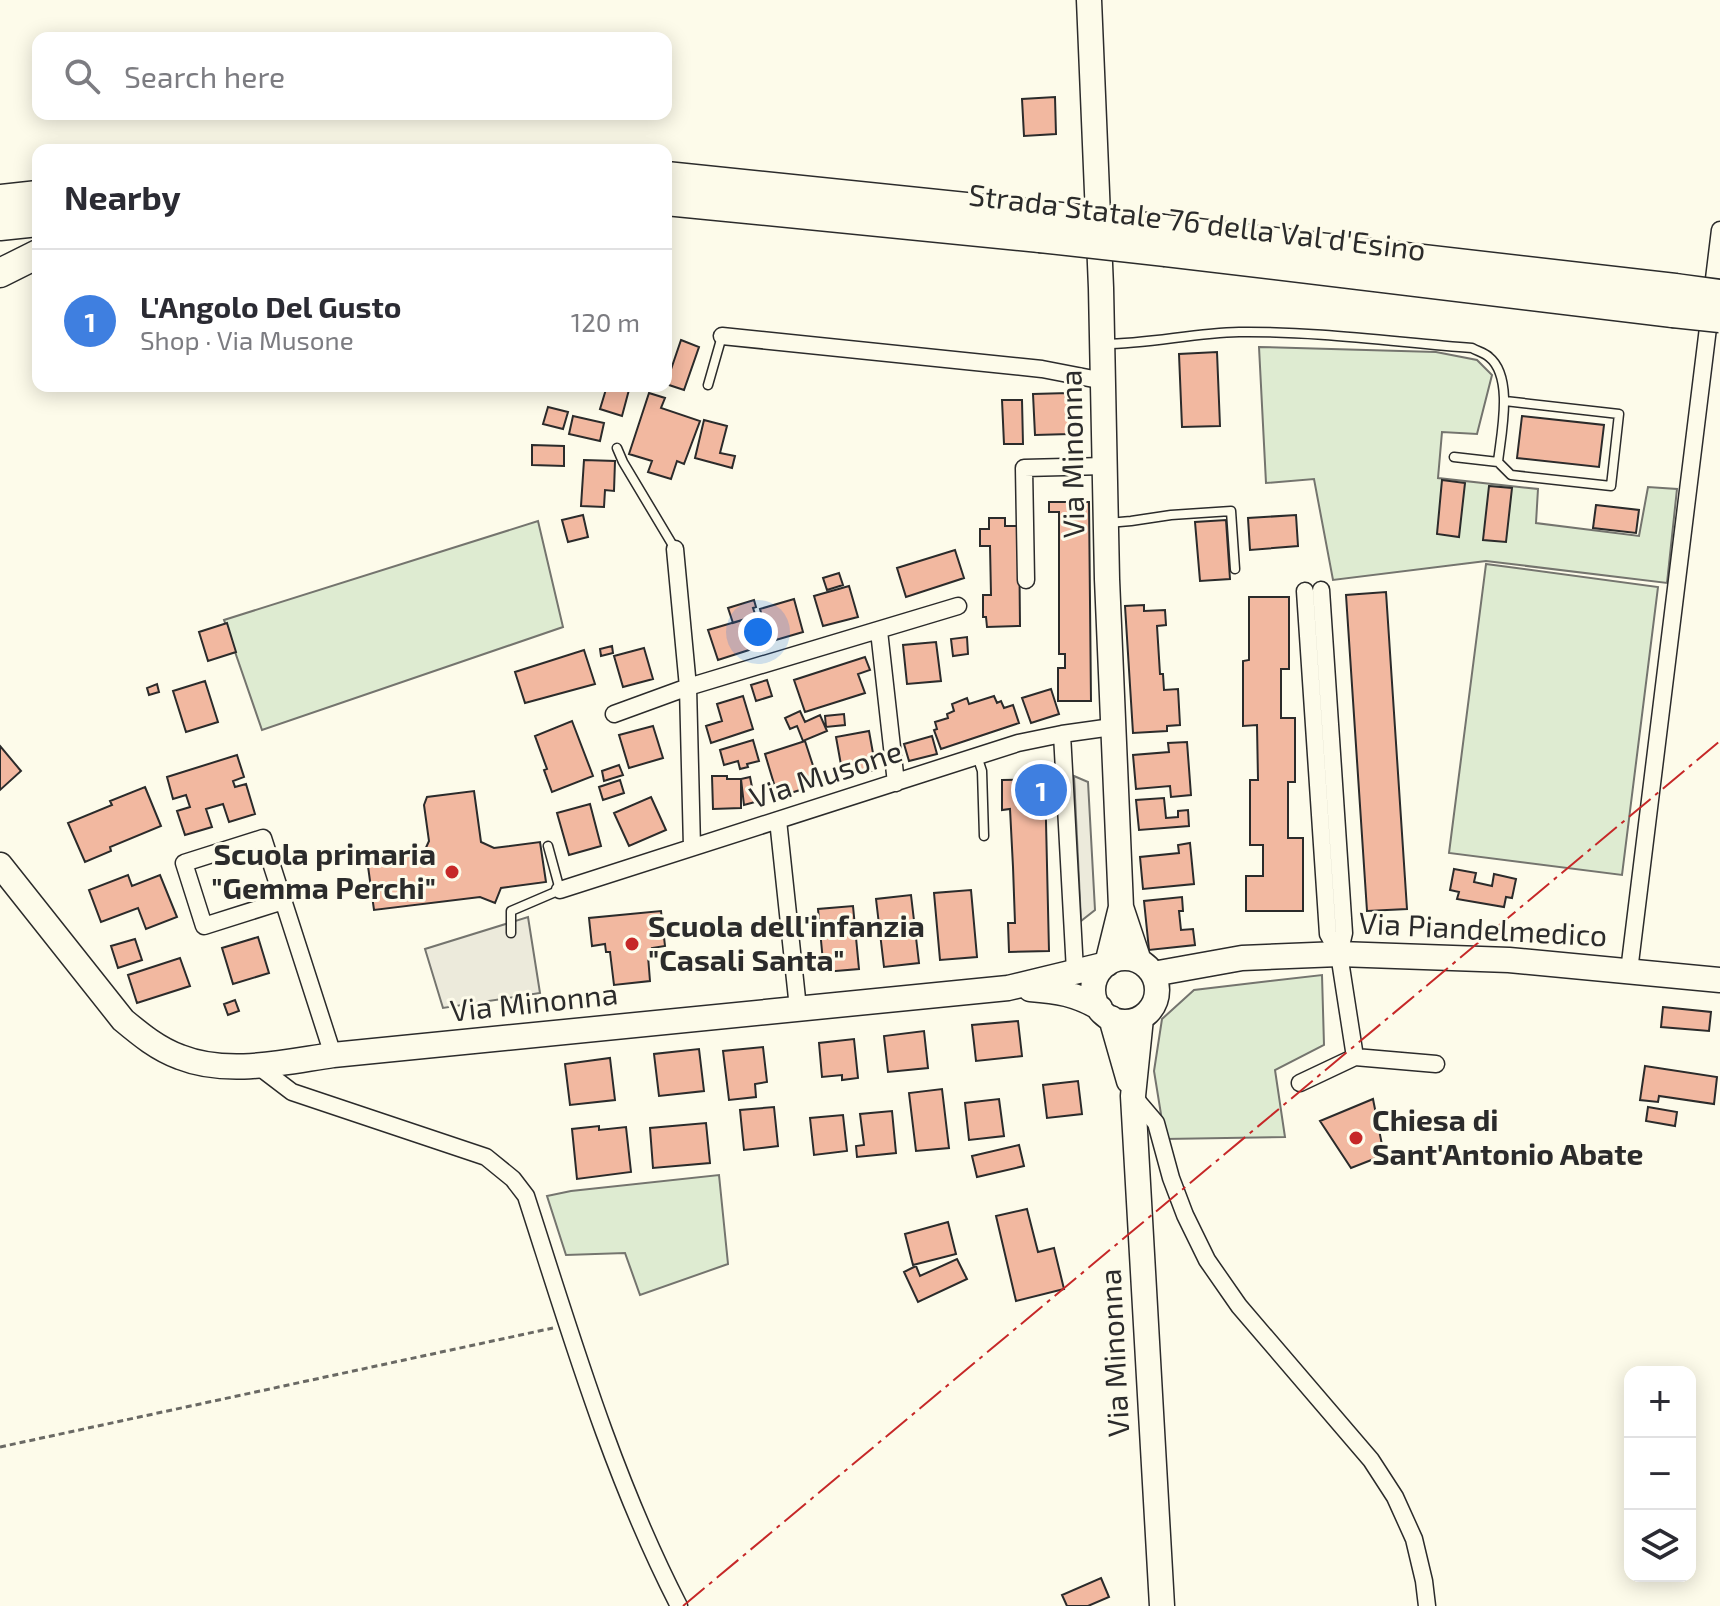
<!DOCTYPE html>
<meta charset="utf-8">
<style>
body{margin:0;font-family:"Exo 2",sans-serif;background:#f7f7f7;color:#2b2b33}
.controls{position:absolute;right:24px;bottom:24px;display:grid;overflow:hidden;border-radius:16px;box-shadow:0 4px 20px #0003}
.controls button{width:72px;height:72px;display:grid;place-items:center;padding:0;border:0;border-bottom:2px solid #e1e1e2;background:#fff;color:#2b2b33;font:40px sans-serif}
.you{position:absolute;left:758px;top:632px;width:28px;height:28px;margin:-20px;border:6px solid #fff;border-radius:50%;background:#1a73e8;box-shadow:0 0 0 12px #1a73e833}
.badge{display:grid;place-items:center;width:52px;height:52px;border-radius:50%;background:#c62828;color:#fff;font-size:26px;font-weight:700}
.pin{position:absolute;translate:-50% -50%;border:4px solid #fff;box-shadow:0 2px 8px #0006}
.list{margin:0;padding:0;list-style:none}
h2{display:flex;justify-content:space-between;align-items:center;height:104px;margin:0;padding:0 32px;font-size:34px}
h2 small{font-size:26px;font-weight:400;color:#7c7c81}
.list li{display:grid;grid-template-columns:52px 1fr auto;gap:24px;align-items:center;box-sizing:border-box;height:144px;padding:0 32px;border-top:2px solid #e1e1e2}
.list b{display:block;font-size:30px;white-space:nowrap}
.list p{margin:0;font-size:26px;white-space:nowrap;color:#7c7c81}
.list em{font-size:26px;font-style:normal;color:#7c7c81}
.icon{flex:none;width:44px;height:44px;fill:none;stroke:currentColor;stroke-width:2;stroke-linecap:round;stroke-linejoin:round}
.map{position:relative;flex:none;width:1720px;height:1606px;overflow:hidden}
.search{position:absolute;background:#fff;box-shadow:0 4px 20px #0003;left:32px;top:32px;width:640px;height:88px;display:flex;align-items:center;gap:20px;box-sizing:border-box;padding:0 28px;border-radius:16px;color:#7c7c81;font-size:30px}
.panel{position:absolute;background:#fff;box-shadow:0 4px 20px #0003;left:32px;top:144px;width:640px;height:248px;border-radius:16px}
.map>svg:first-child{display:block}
.green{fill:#deebd1;stroke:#74746e;stroke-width:2}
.parking{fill:#eceadb;stroke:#74746e;stroke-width:2}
.building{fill:#f2b8a0;stroke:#2b2b2b;stroke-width:2}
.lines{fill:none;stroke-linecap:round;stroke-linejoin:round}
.service-casing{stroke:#2b2b2b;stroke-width:11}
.minor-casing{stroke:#2b2b2b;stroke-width:19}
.secondary-casing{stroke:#2b2b2b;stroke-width:27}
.trunk-casing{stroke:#2b2b2b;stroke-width:31}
.path{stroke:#6a6964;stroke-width:3;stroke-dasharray:6 4;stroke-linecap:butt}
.service{stroke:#fdfbea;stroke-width:8}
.minor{stroke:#fdfbea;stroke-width:16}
.secondary{stroke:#fdfbea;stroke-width:24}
.trunk{stroke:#fdfbea;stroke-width:28}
.trunk-bridge-casing{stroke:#2b2b2b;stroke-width:31;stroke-linecap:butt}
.trunk-bridge{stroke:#fdfbea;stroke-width:28}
.power{stroke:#c62828;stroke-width:2;stroke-dasharray:28 6 4 6;stroke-linecap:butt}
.poi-dot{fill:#c62828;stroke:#fdfbea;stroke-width:3}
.labels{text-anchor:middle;stroke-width:6;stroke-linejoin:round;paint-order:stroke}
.street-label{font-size:30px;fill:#2b2b2b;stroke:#fdfbea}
.poi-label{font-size:30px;font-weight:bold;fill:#2b2b2b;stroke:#fdfbea;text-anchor:start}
</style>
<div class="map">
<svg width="1720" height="1606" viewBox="0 0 1720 1606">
<rect width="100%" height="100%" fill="#fdfbea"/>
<path class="green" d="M1259 347 1436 352 1477 360 1492 375 1477 434 1442 432 1438 478 1538 489 1536 523 1639 536 1648 487 1677 489 1667 583 1486 561 1333 580 1314 479 1266 483Z
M538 521 563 627 262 730 224 620Z
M1486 564 1658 587 1622 875 1449 853Z
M1322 975 1324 1045 1275 1070 1285 1137 1165 1139 1154 1071 1162 1019 1194 990Z
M719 1175 728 1264 640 1295 625 1253 566 1255 547 1196 571 1191Z"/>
<path class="parking" d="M1074 776 1088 782 1095 910 1081 921Z
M528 917 540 993 443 1008 425 949Z"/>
<path class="building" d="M1055 97 1056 134 1024 136 1022 99Z
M681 340 699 347 684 390 666 384Z
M1217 352 1220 426 1182 427 1179 354Z
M607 386H630L622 416 600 409Z
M649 393 665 398 661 408 700 421 684 464 677 461 671 479 648 472 652 461 629 454Z
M1068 393 1070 434 1035 435 1033 394Z
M1002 400H1022L1023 444H1004Z
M548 407 568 412 563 429 543 424Z
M573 416 604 423 600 441 569 434Z
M1522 416 1604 425 1599 467 1517 458Z
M704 420 727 426 720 453 735 456 732 468 695 458Z
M532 445 564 446V466L532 465Z
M584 460 615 461 614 491 605 490 604 507 581 506Z
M1442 480 1465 483 1459 537 1437 534Z
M1489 486 1512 488 1506 542 1483 540Z
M1049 502H1089L1091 701H1058V668H1065V654H1059V512H1049Z
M1596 505 1639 510 1636 533 1593 528Z
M583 515 588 537 568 542 562 520Z
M1296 515 1298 546 1250 550 1248 518Z
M989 518H1005V526H1019L1020 626 987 627 986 617H983V595H991L990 546H980V529H989Z
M1226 520 1230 579 1200 581 1195 522Z
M955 550 964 578 906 597 897 568Z
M839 573 843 585 827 590 823 578Z
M849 586 858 617 823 626 814 596Z
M1386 592 1407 909 1367 911 1346 595Z
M1249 597H1289V669H1281V718H1295V782H1288V838H1303V911H1246V876H1263V845H1250V780H1258L1257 725 1243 726V661L1249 660Z
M794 599 803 632 769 642 760 609Z
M754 600 756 607 753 608 755 614 751 616 752 617 733 623 728 608Z
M1144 605V611L1165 610 1166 625 1157 626 1160 674H1163L1164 690 1178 689 1180 725 1167 726V731L1133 733 1125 606Z
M742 620 752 649 718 660 708 630Z
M227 623 236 652 208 661 199 632Z
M967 637 968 654 953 656 951 639Z
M936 642 941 681 907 684 903 645Z
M612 646 613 653 601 656 600 649Z
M644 648 653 679 623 687 614 656Z
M584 650 595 684 525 703 515 672Z
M865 657 870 670 858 674 865 693 805 712 794 680Z
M767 680 772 696 756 701 751 685Z
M205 681 218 722 186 732 173 691Z
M157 684 159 692 149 695 147 688Z
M1051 689 1059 714 1031 723 1022 698Z
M743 696 753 729 711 743 706 726 722 721 717 704Z
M994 696 997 703 1001 701 1004 708 1013 705 1019 723 941 749 934 730 937 729 935 722 948 718 947 714 954 711 952 704 967 698 969 704Z
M800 711 805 722 820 715 827 731 803 741 797 726 790 729 785 718Z
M844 714 845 725 826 727 825 716Z
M572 721 593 776 552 792 544 770 547 769 535 736Z
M653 726 663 758 629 768 619 735Z
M869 731 876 770 843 776 836 737Z
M932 736 937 754 909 761 904 744Z
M753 740 759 761 747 764 748 767 740 769 738 761 724 765 720 750Z
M805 741 819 784 778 797 765 754Z
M1187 742 1191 795 1171 797 1170 786 1136 789 1133 755 1169 752 1168 743Z
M0 746 21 771 0 790Z
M237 755 244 777 233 781 235 787 246 784 255 814 229 822 223 804 206 809 212 827 185 835 177 811 190 807 186 795 173 799 167 777Z
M619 765 623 775 604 781 602 771Z
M712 776H727V779H741V808L713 809Z
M750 777 755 802 744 805 741 779Z
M1045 779 1049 951 1009 952 1008 923H1015L1013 867 1010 809 1002 810V780Z
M620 780 624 793 603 800 599 787Z
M145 787 161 826 110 847 111 851 85 862 68 823 112 805 110 801Z
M474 791 481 842 494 848 540 842 546 882 501 888 495 903 480 897 374 910 367 859 424 852 429 841 424 805 427 797Z
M651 797 666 830 629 846 614 813Z
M1164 798 1166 818 1178 817V811L1188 810 1189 826 1139 830 1136 800Z
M590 804 601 846 569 855 557 813Z
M1190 843 1194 884 1143 889 1140 857 1179 853 1178 845Z
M1454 869 1476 873 1474 882 1492 886 1494 874 1516 879 1512 898 1506 897 1504 907 1457 899 1459 892 1450 890Z
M128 875 132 886 160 875 177 917 146 929 138 908 101 922 89 890Z
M971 890 977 957 940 960 934 893Z
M911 895 919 963 884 967 876 899Z
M1182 897 1183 911H1179L1181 930 1193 929 1195 945 1149 950 1144 901Z
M853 906 859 969 824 972 818 909Z
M661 911 665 946 652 948 653 956H648L650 981 614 985 610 952H606L605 944 592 946 589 918Z
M258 937 269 973 233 984 222 948Z
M135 939 142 960 118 968 111 946Z
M180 958 190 986 137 1003 128 975Z
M235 1000 239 1011 228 1015 224 1004Z
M1663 1007 1711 1012 1709 1031 1661 1027Z
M1018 1021 1022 1056 976 1061 972 1025Z
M924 1031 928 1068 888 1072 884 1036Z
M854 1039 858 1078 842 1080V1075L822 1077 819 1043Z
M763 1047 767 1082 755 1084 756 1097 729 1100 723 1051Z
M699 1049 704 1091 659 1096 654 1054Z
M610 1058 615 1100 570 1105 565 1064Z
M1645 1066 1717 1077 1714 1104 1659 1096 1658 1102 1640 1100Z
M1078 1081 1082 1114 1047 1118 1043 1085Z
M942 1089 949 1148 916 1151 909 1093Z
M999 1099 1004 1136 969 1140 965 1103Z
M1373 1099 1384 1155 1351 1168 1320 1121Z
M774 1107 778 1146 744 1150 740 1110Z
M1648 1107 1677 1112 1675 1126 1646 1121Z
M892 1111 896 1153 857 1157 856 1146 864 1145 860 1114Z
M843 1115 847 1151 814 1155 810 1118Z
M706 1123 710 1163 653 1168 650 1128Z
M599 1126V1130L626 1127 631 1172 577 1179 572 1129Z
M1019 1145 1024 1166 977 1177 972 1156Z
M1027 1209 1038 1252 1054 1248 1064 1289 1016 1301 996 1216Z
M948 1222 956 1254 913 1265 905 1234Z
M957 1259 967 1279 918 1302 904 1272 916 1266 920 1276Z
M1101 1578 1109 1597 1088 1606H1067L1062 1595Z"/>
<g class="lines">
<g class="service-casing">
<path id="service" d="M1104 344C1149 344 1193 333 1239 332 1316 331 1395 342 1472 348 1477 351 1485 353 1489 357 1514 377 1501 434 1498 462
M708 385 722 336
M617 448 623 462 675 549
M1454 457 1498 462 1511 475 1611 486 1619 414 1505 401
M1108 523 1131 521 1171 515 1231 511 1235 569
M977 756 982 771 984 836
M511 933V911L560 890 548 846"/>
</g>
<g class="minor-casing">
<path id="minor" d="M722 336 1042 369 1104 381
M1026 580 1024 468 1105 466
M1321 590 1344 933 1339 954
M879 631 896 783
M614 714 688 687 675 549
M1062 734 1075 971
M778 820 798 1008
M692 847 688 687 958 606
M560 890 1018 743 1062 734 1112 727
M283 901 204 926 184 863 263 838 333 1055
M1629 971 1720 230
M1355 1057 1436 1064
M258 1066 292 1092 486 1157 513 1179 526 1196C571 1335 612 1476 679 1606
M1300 1083 1355 1057 1339 954 1328 934 1305 591
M1133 1096 1156 1123 1171 1178 1185 1215 1207 1260 1239 1306 1371 1460 1395 1497 1414 1539 1424 1581 1427 1606"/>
</g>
<g class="secondary-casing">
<path id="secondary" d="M1089 0 1101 288 1107 579 1121 907 1139 961
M0 865 123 1020C141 1035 158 1049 180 1057 228 1076 284 1062 333 1055L1008 988 1107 964 1121 907
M1093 990a32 32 0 1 1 64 0a32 32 0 1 1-64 0Z
M1153 974 1242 958 1339 954 1509 960 1720 980
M1030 989C1058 991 1076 994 1100 1008
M1111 1018 1129 1081
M1141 1018 1133 1096 1162 1606"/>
</g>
<g class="trunk-casing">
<path id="trunk" d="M666 176 1044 215
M0 199 38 195
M666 201 1040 238
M0 226 38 222
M1163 229 1675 288
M1166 252 1673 313
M0 273 38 254"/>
</g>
<path class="path" d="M0 1447 553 1328"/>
<use href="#service" class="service"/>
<use href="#minor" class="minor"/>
<use href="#secondary" class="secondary"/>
<use href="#trunk" class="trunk"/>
<g class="trunk-bridge-casing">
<path id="trunk-bridge" d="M1044 215 1163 229
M1040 238 1166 252
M1675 288 1720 294
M1673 313 1720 318"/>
</g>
<use href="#trunk-bridge" class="trunk-bridge"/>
<path class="power" d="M683 1606 1720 741"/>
</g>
<g class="poi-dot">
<circle cx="452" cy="872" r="8"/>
<circle cx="632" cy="944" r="8"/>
<circle cx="1356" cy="1138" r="8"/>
</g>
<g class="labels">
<g class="street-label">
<text transform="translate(1197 223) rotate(7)" y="10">Strada Statale 76 della Val d'Esino</text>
<text transform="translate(1073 454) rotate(-91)" y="10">Via Minonna</text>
<text transform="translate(826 775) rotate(-18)" y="10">Via Musone</text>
<text transform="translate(1483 930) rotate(3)" y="10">Via Piandelmedico</text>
<text transform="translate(534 1003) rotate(-6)" y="10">Via Minonna</text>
<text transform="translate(1115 1353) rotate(-93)" y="10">Via Minonna</text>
</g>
<g class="poi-label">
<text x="436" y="865" text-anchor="end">Scuola primaria<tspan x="436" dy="34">"Gemma Perchi"</tspan></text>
<text x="648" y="937">Scuola dell'infanzia<tspan x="648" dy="34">"Casali Santa"</tspan></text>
<text x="1372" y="1131">Chiesa di<tspan x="1372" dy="34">Sant'Antonio Abate</tspan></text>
</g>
</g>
</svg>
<div class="controls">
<button>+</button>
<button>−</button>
<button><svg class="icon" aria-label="layers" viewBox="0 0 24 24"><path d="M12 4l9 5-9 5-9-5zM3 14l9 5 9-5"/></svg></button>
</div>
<div class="you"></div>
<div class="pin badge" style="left:1041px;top:790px;background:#3f7fe0">1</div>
<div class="search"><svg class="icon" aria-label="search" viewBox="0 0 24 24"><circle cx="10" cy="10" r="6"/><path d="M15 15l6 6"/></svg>Search here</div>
<section class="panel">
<h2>Nearby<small></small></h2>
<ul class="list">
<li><span class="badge" style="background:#3f7fe0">1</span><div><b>L'Angolo Del Gusto</b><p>Shop · Via Musone</p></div><em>120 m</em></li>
</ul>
</section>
</div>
